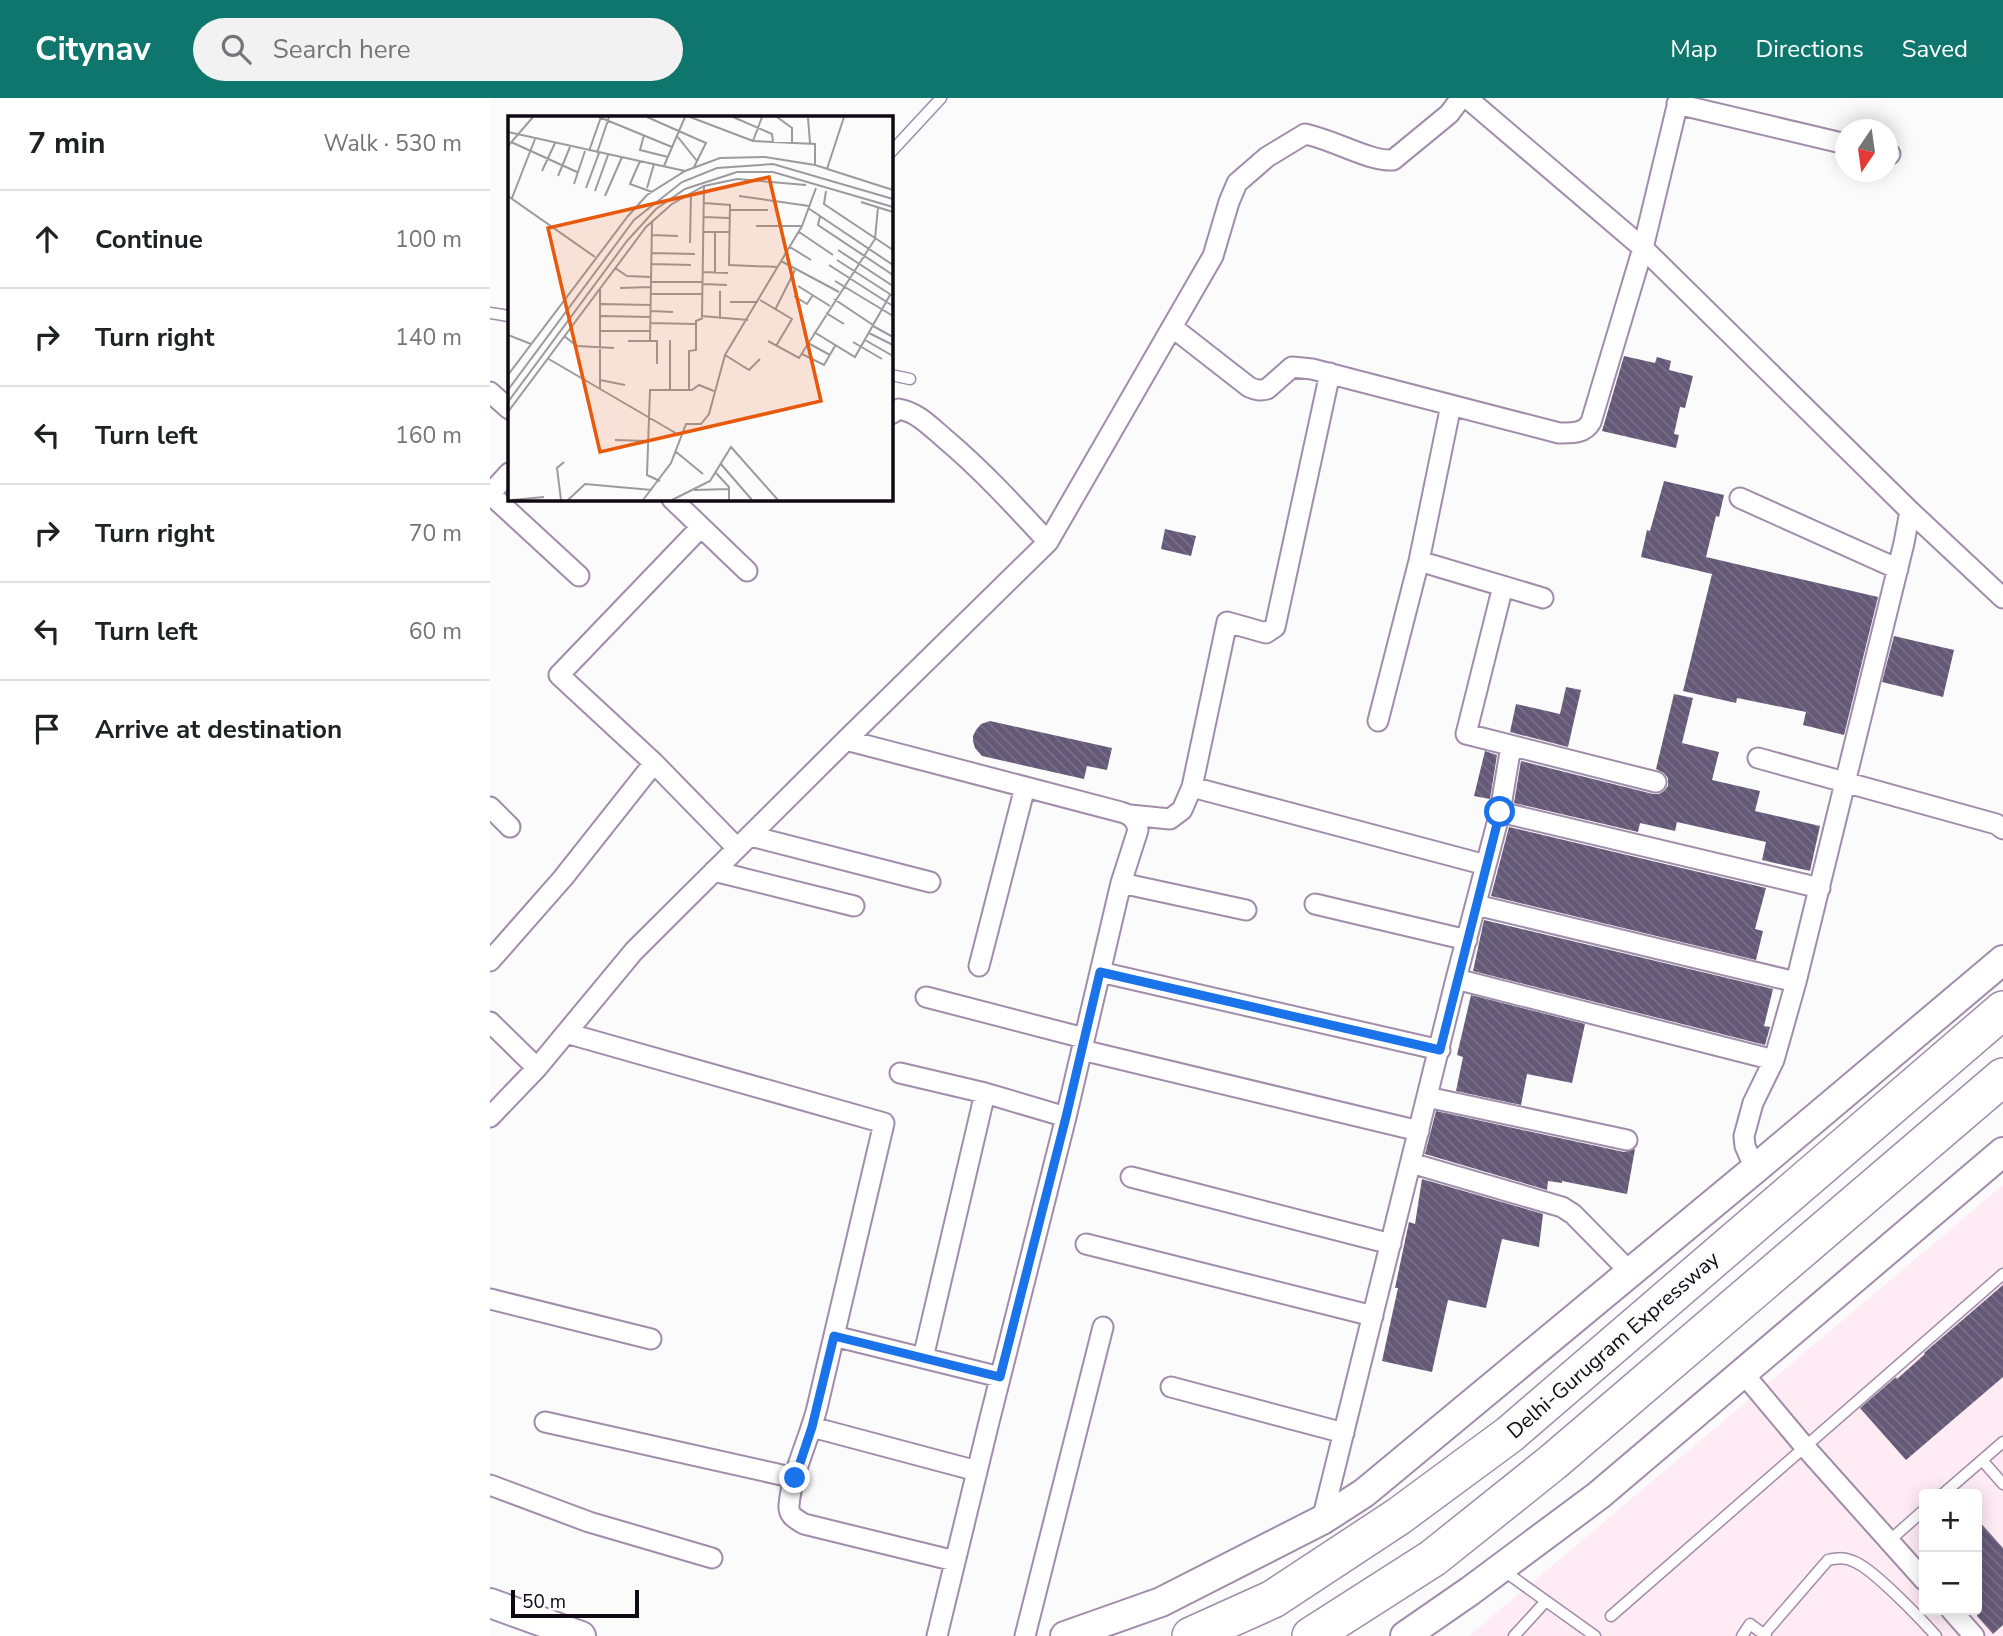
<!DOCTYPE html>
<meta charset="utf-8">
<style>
body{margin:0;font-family:"Nunito Sans",sans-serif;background:#f2f2f2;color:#202124}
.controls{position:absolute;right:21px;bottom:21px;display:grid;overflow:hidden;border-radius:7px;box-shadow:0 4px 18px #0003}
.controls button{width:63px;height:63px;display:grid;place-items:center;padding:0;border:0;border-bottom:2px solid #e0e0e0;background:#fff;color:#202124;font:35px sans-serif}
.compass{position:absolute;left:1345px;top:21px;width:63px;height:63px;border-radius:50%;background:#fff;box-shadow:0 4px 18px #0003;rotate:193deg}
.scale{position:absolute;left:21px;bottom:18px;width:128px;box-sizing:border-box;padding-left:7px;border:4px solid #100813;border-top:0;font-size:19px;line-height:24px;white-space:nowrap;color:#100813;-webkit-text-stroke:5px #fbfbfb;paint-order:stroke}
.stop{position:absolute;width:21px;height:21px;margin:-16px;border:5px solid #1a73e8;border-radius:50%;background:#fff}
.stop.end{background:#1a73e8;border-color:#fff;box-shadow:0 2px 7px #0008}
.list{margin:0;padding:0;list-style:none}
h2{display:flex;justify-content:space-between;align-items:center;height:91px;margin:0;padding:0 28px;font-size:30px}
h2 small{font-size:23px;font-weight:400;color:#757577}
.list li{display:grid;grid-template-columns:46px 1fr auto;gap:21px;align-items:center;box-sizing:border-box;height:98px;padding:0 28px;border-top:2px solid #e0e0e0}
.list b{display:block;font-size:26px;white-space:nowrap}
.list em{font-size:23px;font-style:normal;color:#757577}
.icon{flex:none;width:38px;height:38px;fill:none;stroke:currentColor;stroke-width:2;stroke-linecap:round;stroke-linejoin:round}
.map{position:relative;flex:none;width:1513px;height:1538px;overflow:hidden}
header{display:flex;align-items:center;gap:42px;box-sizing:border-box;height:98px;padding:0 35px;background:#0f766e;color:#fff}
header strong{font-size:33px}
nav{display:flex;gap:38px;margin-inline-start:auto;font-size:24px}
.search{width:490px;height:63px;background:#f2f2f2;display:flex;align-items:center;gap:18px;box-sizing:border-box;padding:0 24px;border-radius:38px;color:#757577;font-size:26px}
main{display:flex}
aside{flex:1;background:#fff}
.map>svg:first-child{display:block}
.commercial{fill:#ffebf4;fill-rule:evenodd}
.building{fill:url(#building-back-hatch)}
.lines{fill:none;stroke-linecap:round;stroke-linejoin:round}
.lane-casing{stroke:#a18caa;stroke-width:13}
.street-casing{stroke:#a18caa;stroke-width:23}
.secondary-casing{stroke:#a18caa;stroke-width:32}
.highway-casing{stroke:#a18caa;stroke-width:40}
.lane{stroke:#fff;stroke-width:10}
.street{stroke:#fff;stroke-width:19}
.secondary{stroke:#fff;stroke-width:28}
.highway{stroke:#fff;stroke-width:37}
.route{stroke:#1a73e8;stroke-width:9}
.labels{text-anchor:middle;stroke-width:5;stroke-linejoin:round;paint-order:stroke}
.street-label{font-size:21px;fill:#100813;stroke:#fbfbfb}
.inset-road{fill:none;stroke:#9d9a9e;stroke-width:2}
.view{fill:#e8590c;fill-opacity:0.15;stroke:#e8590c;stroke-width:3.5}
.inset-edge{fill:none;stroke:#100813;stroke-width:3.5}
</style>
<header>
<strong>Citynav</strong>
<div class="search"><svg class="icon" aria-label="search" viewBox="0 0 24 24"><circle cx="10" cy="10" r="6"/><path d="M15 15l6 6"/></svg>Search here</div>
<nav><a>Map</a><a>Directions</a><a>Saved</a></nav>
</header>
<main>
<aside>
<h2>7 min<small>Walk · 530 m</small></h2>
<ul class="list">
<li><svg class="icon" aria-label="ahead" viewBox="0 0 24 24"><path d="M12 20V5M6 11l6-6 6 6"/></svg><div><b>Continue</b></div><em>100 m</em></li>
<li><svg class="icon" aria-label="right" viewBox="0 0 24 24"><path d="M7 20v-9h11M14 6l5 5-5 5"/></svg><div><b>Turn right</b></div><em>140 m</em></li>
<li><svg class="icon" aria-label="left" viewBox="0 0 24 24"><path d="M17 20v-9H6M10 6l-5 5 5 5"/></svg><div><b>Turn left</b></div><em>160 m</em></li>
<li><svg class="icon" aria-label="right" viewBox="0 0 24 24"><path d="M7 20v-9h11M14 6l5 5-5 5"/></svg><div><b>Turn right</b></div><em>70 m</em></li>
<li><svg class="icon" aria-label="left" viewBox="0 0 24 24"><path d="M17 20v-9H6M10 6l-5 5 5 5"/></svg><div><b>Turn left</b></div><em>60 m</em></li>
<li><svg class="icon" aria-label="arrive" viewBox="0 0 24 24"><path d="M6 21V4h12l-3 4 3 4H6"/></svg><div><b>Arrive at destination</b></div></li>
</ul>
</aside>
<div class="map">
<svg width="1513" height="1538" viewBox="0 0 1513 1538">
<defs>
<pattern id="building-back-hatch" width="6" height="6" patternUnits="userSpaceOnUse" patternTransform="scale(1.75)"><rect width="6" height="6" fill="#645977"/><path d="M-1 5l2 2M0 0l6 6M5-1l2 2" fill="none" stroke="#797087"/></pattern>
</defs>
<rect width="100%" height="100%" fill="#fbfbfb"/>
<path class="commercial" d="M1513 1087V1538H979ZM1434 1396H1487V1512H1434Z"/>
<path class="building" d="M1134 258 1165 265 1167 259 1181 263 1179 272 1203 278 1195 310 1190 309 1184 336 1189 337 1186 350 1112 333Z
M1174 383 1234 397 1229 419 1226 418 1216 459 1388 499 1354 637 1313 627 1316 614 1247 600 1246 605 1193 593 1222 476 1151 459 1157 432 1160 433Z
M675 431 706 438 701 458 671 451Z
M1404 538 1464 552 1453 599 1392 584Z
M1076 589 1091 592 1078 649 1020 634 1026 606 1070 616Z
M1184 596 1203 600 1192 645 1229 654 1222 682 1270 693 1265 713 1330 728 1320 773 1272 762 1276 744 1187 724 1185 733 1150 725 1148 734 1024 705 1031 663 1163 696H1169L1174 693 1178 688V680L1174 675 1166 671Z
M500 623 622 650 617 672 597 668 594 681 492 658 485 650 483 643V638L486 632 491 626Z
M995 653 1007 657 1000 701 984 698Z
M1019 729 1276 790 1265 831 1273 833 1266 862 1001 798Z
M994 822 1283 891 1274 928 1280 929 1275 947 983 873Z
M981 897 1095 926 1082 985 1037 976 1031 1007 966 993 973 959 967 957Z
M946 1013 1134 1054 1145 1051 1137 1096 1072 1083V1085L1058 1083 1057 1092 935 1056Z
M932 1081 1053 1116 1049 1149 1012 1141 996 1210 958 1202 942 1274 892 1263 908 1190H905L919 1124 925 1126Z
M1513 1187V1279L1416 1362 1370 1310 1406 1279 1407 1281 1435 1256 1434 1255Z
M1487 1421 1513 1450V1527L1503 1536 1487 1518Z"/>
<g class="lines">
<g class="lane-casing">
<path id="lane" d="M401 54 451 0
M0 215 19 218
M401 277 420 281
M1492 1362 1513 1386
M1453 1396 1513 1344
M1399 1443 1434 1412
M1014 1473 1105 1538
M1121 1518 1513 1176
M1274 1536 1338 1462C1348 1460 1355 1459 1365 1464 1383 1471 1432 1522 1446 1538
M1024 1538 1056 1503
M1252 1538 1260 1526 1276 1538"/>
</g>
<g class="street-casing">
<path id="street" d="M977 0 1153 150 1420 413 1513 500
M1187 6 1356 46
M1398 56H1400
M682 229 759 289C766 292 770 293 777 291L802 269 822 271 1069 335C1082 335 1094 336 1101 324L1153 150 1189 0
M0 294 19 311
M401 316 409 311C427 314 441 329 454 340 492 372 525 408 558 444
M0 396 89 478
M0 396 19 375
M1250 400 1408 471
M182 401 257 473
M211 429 69 577 164 665 247 750
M929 463 1053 500
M1013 488 976 636 1166 684
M888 623 929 463 961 307
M356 642 631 714C641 717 646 721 648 732L631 785 576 1019 499 1324 447 1538
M1268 660 1506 726 1513 731
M702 689 996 767
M0 709 20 729
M1010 714 1330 790
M640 717 680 721 692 712 702 689 737 524 776 535 785 529 840 275
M261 738 440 784
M224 773 364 808
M631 785 756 812
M825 806 977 842
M986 807 1306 884
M0 863 73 780 164 665
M489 868 535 689
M610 874 950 952
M966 881 1284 962
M436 899 594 940
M0 924 47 970
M76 935 394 1025C371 1120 349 1215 327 1310 319 1342 302 1374 299 1407 298 1418 306 1421 314 1426L465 1463
M592 952 929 1033
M410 975 495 995 576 1019
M937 999 1137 1042
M0 1019 47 970 144 853 356 642 558 444 723 158 739 104 747 85 777 59 815 36C842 41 880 64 903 62L959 16 971 0
M921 1065 1072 1109 1083 1116 1141 1175
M1265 1071 1255 1048 1254 1038 1263 1005 1284 962 1306 884 1414 445 1420 413
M641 1079 901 1146
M596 1146 883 1218
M0 1201 161 1241
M344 1238 510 1279
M433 1260 495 995
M1253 1275 1315 1349 1434 1482
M681 1289 854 1335
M55 1324 305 1380
M322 1329 487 1373
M0 1387 99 1424 222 1460
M832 1422 966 881 1010 714 1021 648
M1461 1512 1484 1538
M535 1538 613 1229"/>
</g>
<g class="secondary-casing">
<path id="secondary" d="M0 1505 91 1538
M575 1538 671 1504 832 1422 874 1395 1265 1071 1513 862
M915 1538 980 1493 1109 1397 1513 1054"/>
</g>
<g class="highway-casing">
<path id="highway" d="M701 1538 783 1501 909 1418 1020 1336 1513 912
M821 1538 943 1460 1063 1364 1513 979"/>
</g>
<use href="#lane" class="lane"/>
<use href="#street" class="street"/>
<use href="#secondary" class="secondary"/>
<use href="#highway" class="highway"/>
</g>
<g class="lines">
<path class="route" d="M305 1380 322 1329 344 1238 510 1279 576 1019 610 874 950 952 1010 714"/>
</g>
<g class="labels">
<g class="street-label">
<text transform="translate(1123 1247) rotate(-41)" y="7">Delhi-Gurugram Expressway</text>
</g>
</g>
<g transform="translate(18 18)">
<rect width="385" height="385" fill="#fbfbfb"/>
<path class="inset-road" d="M91 1 164 31M139 1 198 27 186 51M182 1 245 25 307 28V49M225 1 264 18 265 26M269 1 284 12V27M300 2 302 27M0 16 177 55M136 19 132 34 160 41M169 20 189 45M245 25 254 1M3 26 69 56M0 30 25 1M81 35 93 1M89 37 101 1M132 45 122 68 144 76M156 50 177 1M319 53 336 1M34 55 47 27M50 60 62 31M66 68 77 35M196 70 194 200 240 204M78 72 91 37M139 72 146 48M87 75 100 39M318 75 316 88 385 134M0 80 87 141M97 80 114 41M231 80 301 90M4 82 27 23M353 86 385 96M196 87 222 89 221 149 270 151M300 92 385 149M222 94H260M312 100 310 109 385 159M196 101 221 102M248 110H294M195 116H221M291 116 325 139M143 119 170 120M182 127 183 77M282 131 303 144M330 134 385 170M143 137 187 138M329 144 385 180M273 145 331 176M143 148 183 149M321 149 385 190M107 152 119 160 143 161M195 156 220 157M207 157V116M327 165 385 200M143 166H195M195 168 219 169M290 170 322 190M112 172 143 171M142 178H195M286 180 299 188 305 179M326 183 365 209M252 184 284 203 268 230M222 186H250M93 188 142 189M267 194 287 154M142 195 165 196M318 197 336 208M93 200 142 201M212 203V175M142 207 187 208M365 210 385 221M92 215H142M306 216 347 241 382 179M361 217 385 229M0 219 23 228M56 220 69 230 106 232M357 224 385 240M120 225H149V248M142 225 144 106M260 225 291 242 367 123 370 91M345 226 374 243M300 227 322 239M294 238 316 249 327 230M217 239 241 254 252 243M39 242 171 319M0 259 120 100 139 79 177 55 212 42 257 41 307 49 385 74M92 264 117 269M92 273V172M162 273V224M181 273V235L188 234V205L195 202M0 274 126 104 174 66 209 52 265 48 385 83M0 286 119 125 148 93 177 73 229 56H265L385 91M0 296 138 111 164 88 196 70 229 63 298 69M107 324 139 325M167 335 195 358M212 347 244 384M208 357 221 371V384M152 365 139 359 142 274H184L191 269 206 275M186 374 221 373M4 384 36 381M53 384 49 352 56 346M60 384 77 368 144 374M135 384 163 347 178 308H193L201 298 217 239 294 110 308 72M164 384 202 365 223 331 270 384"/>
<path class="view" d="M261 61 313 285 92 336 40 112Z"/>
<rect width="385" height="385" class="inset-edge"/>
</g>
</svg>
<div class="controls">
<button>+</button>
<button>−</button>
</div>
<svg class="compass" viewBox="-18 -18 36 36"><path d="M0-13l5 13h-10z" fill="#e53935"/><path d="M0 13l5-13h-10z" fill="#757577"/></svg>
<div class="scale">50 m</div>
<div class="stop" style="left:1010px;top:714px"></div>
<div class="stop end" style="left:305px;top:1380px"></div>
</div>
</main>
